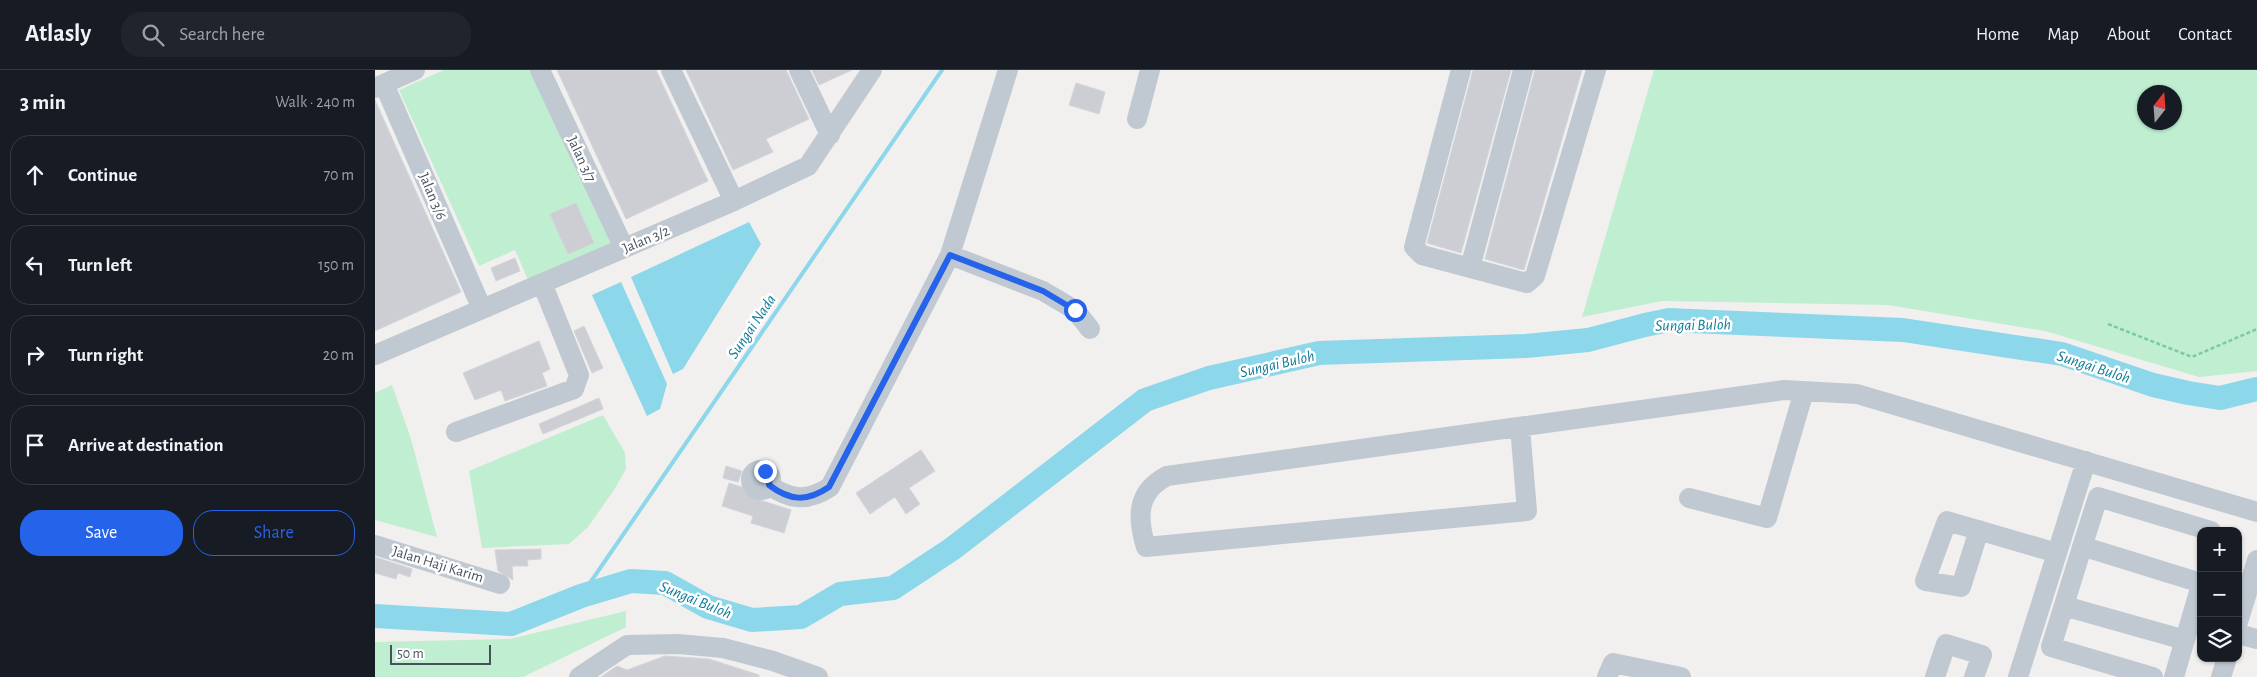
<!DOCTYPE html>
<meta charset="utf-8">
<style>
body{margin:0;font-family:"Alegreya Sans",sans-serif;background:#20242c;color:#f1f3f6}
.controls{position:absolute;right:15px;bottom:15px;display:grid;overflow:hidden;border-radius:10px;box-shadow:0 1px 4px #0004}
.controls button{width:45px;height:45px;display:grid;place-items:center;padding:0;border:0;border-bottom:1px solid #363941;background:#171b24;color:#f1f3f6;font:25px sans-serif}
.compass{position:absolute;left:1762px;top:15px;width:45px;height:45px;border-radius:50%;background:#171b24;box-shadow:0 1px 4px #0004;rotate:17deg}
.scale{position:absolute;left:15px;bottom:12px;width:101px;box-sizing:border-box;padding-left:5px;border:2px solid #48525c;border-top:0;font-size:14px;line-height:18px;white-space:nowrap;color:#48525c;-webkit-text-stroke:4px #fff;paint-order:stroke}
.stop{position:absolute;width:15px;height:15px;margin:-11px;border:4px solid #2563eb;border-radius:50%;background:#fff}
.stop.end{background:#2563eb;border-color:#fff;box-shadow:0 1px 5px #0008}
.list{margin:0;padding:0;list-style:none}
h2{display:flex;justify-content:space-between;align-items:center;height:65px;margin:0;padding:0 20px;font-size:21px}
h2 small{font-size:16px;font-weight:400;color:#9ea1a6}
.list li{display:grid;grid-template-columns:32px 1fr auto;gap:15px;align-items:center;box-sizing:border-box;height:80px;margin:0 10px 10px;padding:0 10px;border:1px solid #363941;border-radius:20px}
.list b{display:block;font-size:19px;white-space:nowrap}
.list em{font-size:16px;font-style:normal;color:#9ea1a6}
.actions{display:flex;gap:10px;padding:15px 20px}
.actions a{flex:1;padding:11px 0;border:1px solid #2563eb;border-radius:20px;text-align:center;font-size:18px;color:#2563eb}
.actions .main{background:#2563eb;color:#fff}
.icon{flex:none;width:28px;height:28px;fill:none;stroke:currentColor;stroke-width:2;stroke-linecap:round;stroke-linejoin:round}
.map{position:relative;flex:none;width:1882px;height:607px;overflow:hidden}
header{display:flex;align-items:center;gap:30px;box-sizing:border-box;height:70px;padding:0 25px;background:#171b24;border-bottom:1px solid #363941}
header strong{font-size:24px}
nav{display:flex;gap:28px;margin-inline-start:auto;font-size:18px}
.search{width:350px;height:45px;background:#20242c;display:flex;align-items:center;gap:12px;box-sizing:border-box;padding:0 18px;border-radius:20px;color:#9ea1a6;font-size:19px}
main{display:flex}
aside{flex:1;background:#171b24}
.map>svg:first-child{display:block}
.green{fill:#bfeed1;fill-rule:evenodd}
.water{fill:#8dd7ea}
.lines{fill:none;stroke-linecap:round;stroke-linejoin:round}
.stream{stroke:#8dd7ea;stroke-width:4}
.river{stroke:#8dd7ea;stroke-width:24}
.building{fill:#ccced4;stroke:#d3d5da}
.path{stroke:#78cba2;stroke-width:2.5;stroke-dasharray:4 2.5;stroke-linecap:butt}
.minor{stroke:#c0c9d1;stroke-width:20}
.route{stroke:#2563eb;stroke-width:6}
.labels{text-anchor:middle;stroke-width:5;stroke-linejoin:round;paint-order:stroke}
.street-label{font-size:15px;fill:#48525c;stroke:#fff}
.water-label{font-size:16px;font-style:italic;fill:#107b98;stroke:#fff}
</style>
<header>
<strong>Atlasly</strong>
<div class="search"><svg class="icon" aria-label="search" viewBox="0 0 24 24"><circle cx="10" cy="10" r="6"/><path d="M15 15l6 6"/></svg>Search here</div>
<nav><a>Home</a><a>Map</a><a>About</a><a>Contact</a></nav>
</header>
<main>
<aside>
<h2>3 min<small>Walk · 240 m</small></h2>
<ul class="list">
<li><svg class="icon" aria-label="ahead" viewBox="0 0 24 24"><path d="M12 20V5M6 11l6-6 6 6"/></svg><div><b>Continue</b></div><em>70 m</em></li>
<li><svg class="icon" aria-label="left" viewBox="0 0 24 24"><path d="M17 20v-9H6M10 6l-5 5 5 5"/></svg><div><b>Turn left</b></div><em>150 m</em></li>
<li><svg class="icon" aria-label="right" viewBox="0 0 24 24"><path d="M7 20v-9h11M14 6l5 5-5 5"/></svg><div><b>Turn right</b></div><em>20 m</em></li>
<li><svg class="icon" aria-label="arrive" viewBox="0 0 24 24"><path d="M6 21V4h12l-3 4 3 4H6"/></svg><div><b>Arrive at destination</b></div></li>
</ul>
<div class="actions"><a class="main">Save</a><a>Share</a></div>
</aside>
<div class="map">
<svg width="1882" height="607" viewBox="0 0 1882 607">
<rect width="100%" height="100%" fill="#f2efef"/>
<path class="green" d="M69 0H159L239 174 154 212 140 180 104 196 24 20Z
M1279 0H1882V301L1824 307 1670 261 1513 235 1287 231 1207 247ZM1770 22H1800V52H1770Z
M17 315 36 369 62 467 0 450V323Z
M228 345 250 383 251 399 239 420 213 457 194 474 107 478 94 401Z
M251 541V557L148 607H0V572L135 569Z"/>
<path class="water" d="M374 152 386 174 308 299 298 304 256 207Z
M246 212 292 314 285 339 272 346 217 225Z"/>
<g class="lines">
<path class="stream" d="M206 526 567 0"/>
<path class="river" d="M0 546 136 554 206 526 256 511 290 513 333 537 377 550 426 547 465 524 518 518 577 479 770 330 834 308 944 283 1151 276 1213 270 1270 255 1294 250 1316 251 1528 260 1687 284 1778 315 1813 323 1845 328 1882 319"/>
</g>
<path class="building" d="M182 0H281L333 111 251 149Z
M311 0H411L434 49 391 69 398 82 358 100Z
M437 0H477L444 15Z
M1098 0H1136L1086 183 1052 173Z
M1160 0H1207L1149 200 1110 189Z
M701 13 730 22 724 44 694 35Z
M0 30 86 222 0 261Z
M201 133 219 173 193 184 175 144Z
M140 188 145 201 121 211 116 198Z
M209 256 228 298 217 303 199 261Z
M164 271 175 299 167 303 172 316 130 331 126 320 100 330 88 303Z
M224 328 228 339 168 364 164 354Z
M546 380 560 401 534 418 545 434 531 444 520 427 495 444 481 423Z
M351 396 367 401 363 412 348 408Z
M354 413 386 423 385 430 416 440 409 463 376 453 378 446 347 436Z
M166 479V489L152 490 153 496H137L138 510 123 501 120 480Z
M0 487 37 499 35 507 23 503 21 509 0 503Z
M290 586 334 589 384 605V607H226L242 596 252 600Z"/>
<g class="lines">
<path class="path" d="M1733 254 1817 287 1882 259"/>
<path class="minor" d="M165 0 249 178
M296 0 359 131
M424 0 455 65
M1086 0 1039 177 1047 185 1152 213 1160 206 1221 0
M9 14 107 239
M0 18 40 0
M762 49 775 0
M575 185 668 221 700 240 715 259
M1095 198 1148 0
M0 285 359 131 433 96 497 0
M1145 357 1152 441 771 477C762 448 761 422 792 406L1409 320 1482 324 1882 442
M81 362 199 319 204 305 167 213
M376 410a10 10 0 1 1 20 0a10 10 0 1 1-20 0Z
M394 415C415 430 432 432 455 417L575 185 633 0
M1314 428 1392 448 1429 321
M1604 460 1586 517 1550 511 1572 451 1682 483
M1708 474 1676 577 1778 607
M0 475 125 514
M1826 513 1713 478 1708 474 1723 427 1836 461
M1689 536 1810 570
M1863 552 1882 490
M1863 564 1882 569
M204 607 252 575 303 574 348 578 398 591 443 607
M1232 607 1238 593 1306 607
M1560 607 1571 574 1607 585 1599 607
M1643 607 1711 391
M1799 607 1826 515
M1846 607 1852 588"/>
</g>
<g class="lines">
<path class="route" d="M390 401 395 407 394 415C415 431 432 432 454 417L575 185 668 221 700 240"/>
</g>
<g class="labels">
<g class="street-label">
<text transform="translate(207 89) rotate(65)" y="5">Jalan 3/7</text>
<text transform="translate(58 126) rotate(67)" y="5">Jalan 3/6</text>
<text transform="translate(271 169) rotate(-23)" y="5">Jalan 3/2</text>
<text transform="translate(63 494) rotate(17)" y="5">Jalan Haji Karim</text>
</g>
<g class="water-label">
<text transform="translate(1318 254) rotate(-1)" y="6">Sungai Buloh</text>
<text transform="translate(376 256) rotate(-56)" y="6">Sungai Nada</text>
<text transform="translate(902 293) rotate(-13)" y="6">Sungai Buloh</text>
<text transform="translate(1719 296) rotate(18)" y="6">Sungai Buloh</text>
<text transform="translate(321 529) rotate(22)" y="6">Sungai Buloh</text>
</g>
</g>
</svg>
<div class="controls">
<button>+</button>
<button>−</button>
<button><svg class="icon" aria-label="layers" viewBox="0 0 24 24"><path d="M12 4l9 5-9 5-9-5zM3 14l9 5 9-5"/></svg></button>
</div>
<svg class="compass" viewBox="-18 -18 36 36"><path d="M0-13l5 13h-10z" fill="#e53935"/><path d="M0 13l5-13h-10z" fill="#9ea1a6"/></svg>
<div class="scale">50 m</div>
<div class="stop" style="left:700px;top:240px"></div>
<div class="stop end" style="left:390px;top:401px"></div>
</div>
</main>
